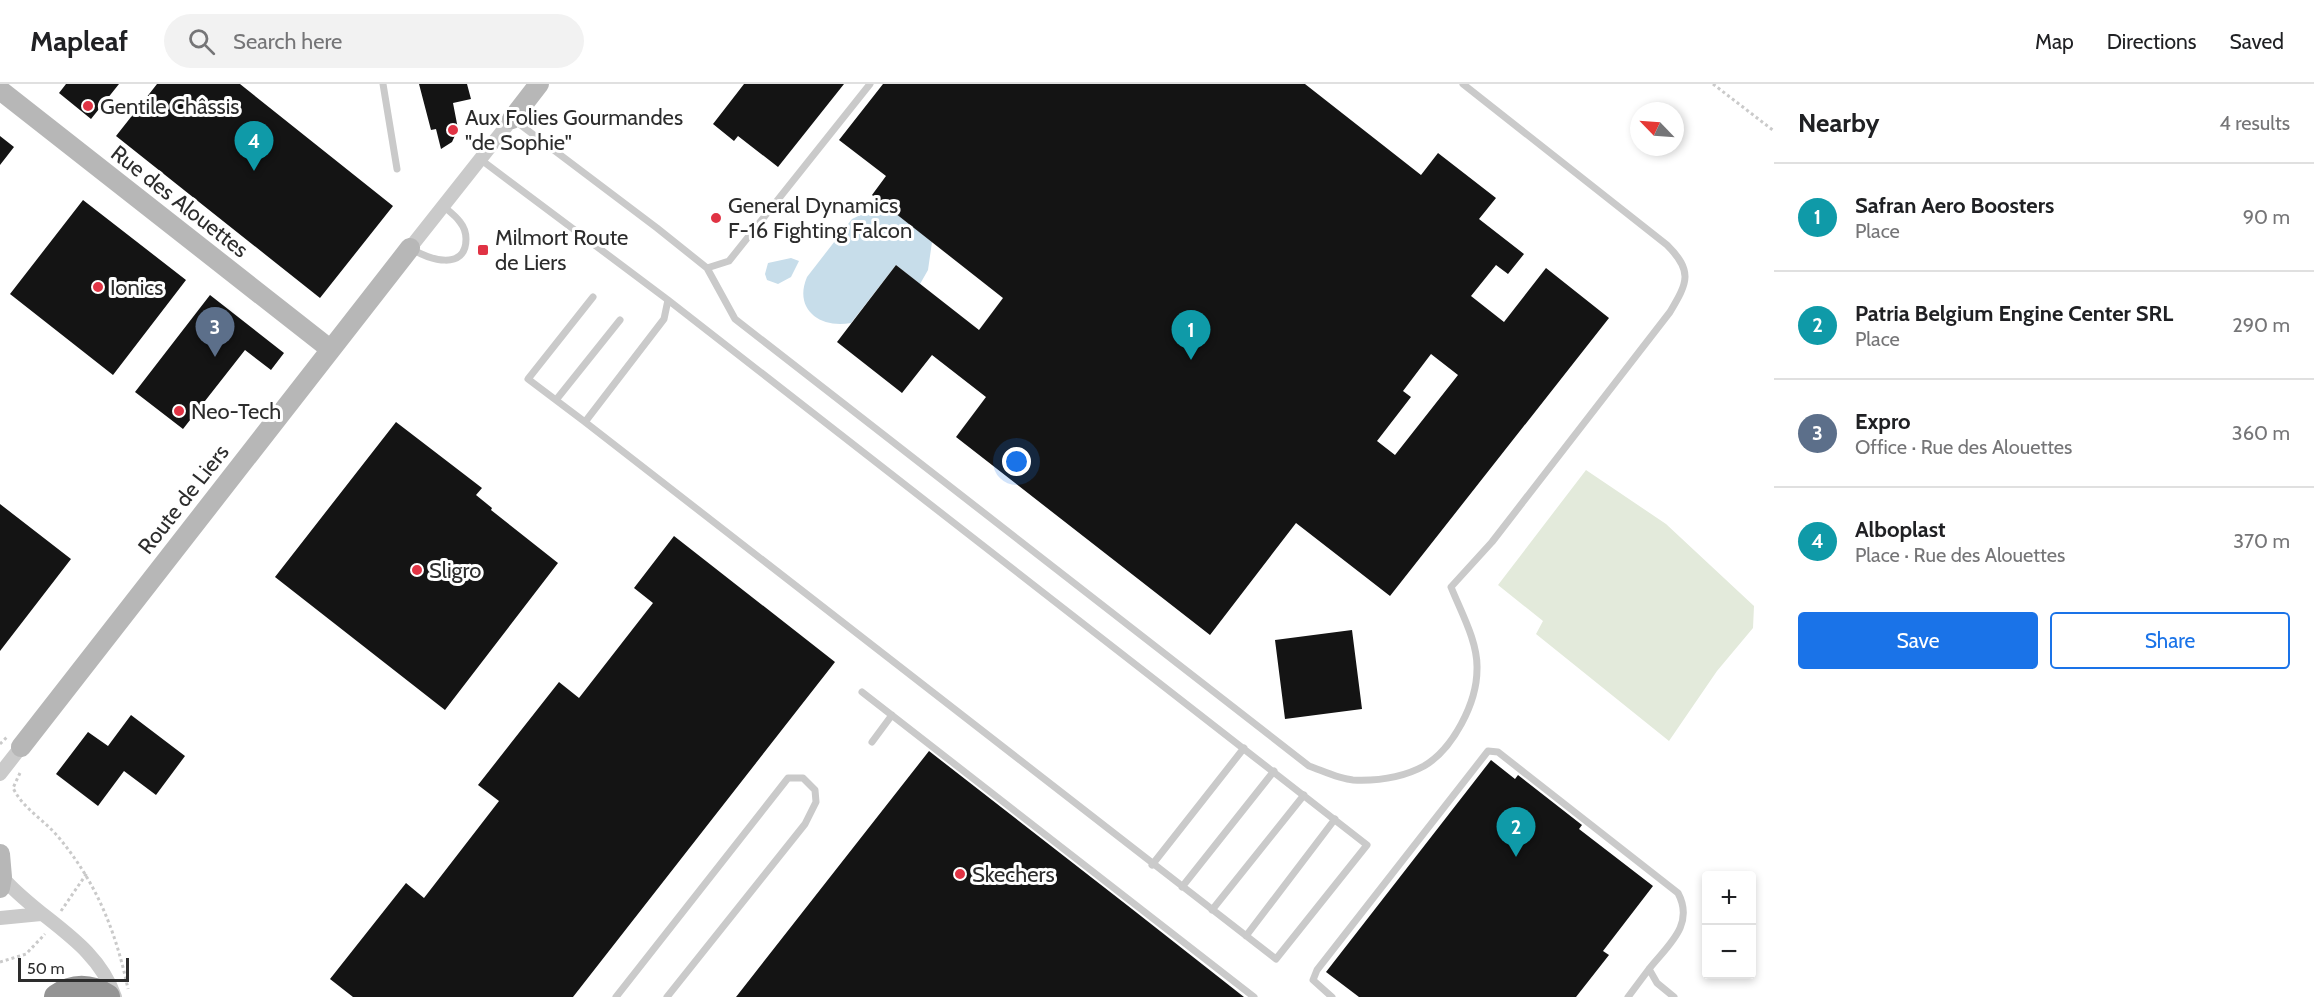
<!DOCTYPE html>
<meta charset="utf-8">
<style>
body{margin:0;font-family:Cabin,sans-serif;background:#f2f2f2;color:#202124}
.controls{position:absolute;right:18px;bottom:18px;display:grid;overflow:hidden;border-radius:6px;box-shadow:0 3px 9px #0003}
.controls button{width:54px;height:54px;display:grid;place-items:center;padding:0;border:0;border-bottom:2px solid #e0e0e0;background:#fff;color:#202124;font:30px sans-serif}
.compass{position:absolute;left:1630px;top:18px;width:54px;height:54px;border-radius:50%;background:#fff;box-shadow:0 3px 9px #0003;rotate:295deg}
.scale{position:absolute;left:18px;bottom:15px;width:111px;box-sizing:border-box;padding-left:6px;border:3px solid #2d2d2d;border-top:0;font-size:16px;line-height:21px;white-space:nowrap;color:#2d2d2d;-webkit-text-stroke:4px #fff;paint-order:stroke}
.you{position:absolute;left:1017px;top:378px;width:21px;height:21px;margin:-15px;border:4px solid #fff;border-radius:50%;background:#1a73e8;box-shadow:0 0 0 9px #1a73e833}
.badge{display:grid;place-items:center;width:39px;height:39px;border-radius:50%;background:#1a73e8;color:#fff;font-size:20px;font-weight:700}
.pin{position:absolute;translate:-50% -50px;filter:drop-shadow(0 2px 3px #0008)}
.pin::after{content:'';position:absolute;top:32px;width:21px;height:18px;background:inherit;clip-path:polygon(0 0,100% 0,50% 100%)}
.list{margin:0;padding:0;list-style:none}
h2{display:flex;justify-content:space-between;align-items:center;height:78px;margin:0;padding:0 24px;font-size:26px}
h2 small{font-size:20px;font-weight:400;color:#757577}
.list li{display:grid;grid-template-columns:39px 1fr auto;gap:18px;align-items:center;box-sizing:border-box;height:108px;padding:0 24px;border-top:2px solid #e0e0e0}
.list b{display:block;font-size:22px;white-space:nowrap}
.list p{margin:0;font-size:20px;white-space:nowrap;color:#757577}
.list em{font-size:20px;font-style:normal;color:#757577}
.actions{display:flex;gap:12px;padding:18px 24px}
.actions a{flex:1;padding:14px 0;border:2px solid #1a73e8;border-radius:6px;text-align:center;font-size:21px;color:#1a73e8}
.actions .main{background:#1a73e8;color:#fff}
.icon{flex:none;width:33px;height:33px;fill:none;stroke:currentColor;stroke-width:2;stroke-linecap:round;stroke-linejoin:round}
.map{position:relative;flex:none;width:1774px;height:913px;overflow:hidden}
header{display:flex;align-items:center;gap:36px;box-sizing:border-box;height:84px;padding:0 30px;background:#fff;border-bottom:2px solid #e0e0e0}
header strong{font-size:28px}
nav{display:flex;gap:33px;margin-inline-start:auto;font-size:21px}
.search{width:420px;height:54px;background:#f2f2f2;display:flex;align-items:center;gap:15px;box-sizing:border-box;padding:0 21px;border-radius:33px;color:#757577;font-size:22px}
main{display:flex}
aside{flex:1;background:#fff}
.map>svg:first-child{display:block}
.green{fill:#e3eadb}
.water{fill:#c7ddea}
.building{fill:#141414;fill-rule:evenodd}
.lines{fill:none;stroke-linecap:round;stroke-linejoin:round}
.path{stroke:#cacaca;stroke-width:3;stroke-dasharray:3 3;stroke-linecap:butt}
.lane{stroke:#cacaca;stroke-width:7}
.street{stroke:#cacaca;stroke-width:14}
.secondary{stroke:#b7b7b7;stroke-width:20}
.highway{stroke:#949494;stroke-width:26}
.poi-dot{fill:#e03344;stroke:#fff;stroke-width:2}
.labels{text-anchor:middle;stroke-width:6;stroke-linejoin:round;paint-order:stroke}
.poi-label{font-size:22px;fill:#2d2d2d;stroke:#fff;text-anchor:start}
.street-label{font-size:22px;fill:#2d2d2d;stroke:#fff}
</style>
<header>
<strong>Mapleaf</strong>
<div class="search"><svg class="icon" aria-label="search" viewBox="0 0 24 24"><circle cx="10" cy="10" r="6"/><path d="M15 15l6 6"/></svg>Search here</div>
<nav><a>Map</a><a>Directions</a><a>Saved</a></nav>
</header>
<main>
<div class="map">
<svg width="1774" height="913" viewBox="0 0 1774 913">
<rect width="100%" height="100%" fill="#fff"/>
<path class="green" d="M1586 386 1666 440 1754 522 1753 544 1717 587 1669 657 1536 550 1543 537 1498 501Z"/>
<path class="water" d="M877 123 890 125 932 158 928 186 920 200 896 181 851 239C821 245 793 226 807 193L852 135Z
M791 174 799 177 791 193 778 200 767 196 765 190 768 179Z"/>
<path class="building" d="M66 0H119L91 35 59 9Z
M157 0H240L393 122 320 214 116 52Z
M419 0H467L471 15 453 19 458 45 452 58 441 65 436 45 431 46Z
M744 0H844L778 83 738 52 734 57 713 40Z
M883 0H1305L1421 91 1438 69 1496 114 1479 135 1524 170 1508 190 1496 181 1471 212 1504 238 1546 184 1609 234 1390 512 1296 439 1210 551 956 353 986 313 932 271 902 309 837 258 896 181 979 246 1003 214 872 111 886 92 839 56ZM1431 270 1458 291 1395 371 1377 357 1411 313 1403 307Z
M0 52 14 63 0 81Z
M83 116 186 196 113 291 10 210Z
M210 211 284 269 271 286 245 266 183 345 135 308Z
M396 338 482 404 476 411 492 424 491 426 558 479 445 626 275 493Z
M0 420 71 475 0 567Z
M674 452 835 578 573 913H353L330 895 406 799 424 814 499 717 478 701 559 598 579 614 653 519 634 504Z
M1352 546 1362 625 1285 635 1275 556Z
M131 631 185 672 156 711 124 687 98 722 56 690 88 648 108 662Z
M929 667 1132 825 1244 913H736Z
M1491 676 1515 695 1518 691 1582 741 1579 745 1653 802 1603 867 1609 871 1576 913H1359L1326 888Z"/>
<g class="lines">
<path class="path" d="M1713 0 1774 47
M0 660 7 653
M20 689 13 704C24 726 45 736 60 755 97 800 116 848 128 905
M61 827 87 789
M0 878 26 870 45 850"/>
<path class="lane" d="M383 0 397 85
M514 36 657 144 707 184 735 235 1309 682C1323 687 1339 695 1353 696 1377 697 1402 694 1424 682 1453 665 1477 619 1477 585 1478 558 1461 528 1451 503L1492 458 1670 228C1688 198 1693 187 1667 161L1463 0
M480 75 668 216 664 235 585 338 528 295 593 213
M412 165C429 176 466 187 466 155 466 149 464 143 460 138 456 132 449 127 443 122
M707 184 729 177 870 0
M556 316 620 236
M585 338 1276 875 1367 761 668 216
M862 608 1254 913
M872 658 892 631
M1152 781 1244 664
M1182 803 1274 687
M1212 826 1304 711
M1246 852 1335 735
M616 913 788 694H803L815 706 816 718 805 740 667 913
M1332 913 1313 896 1317 886 1488 667 1498 668 1678 809C1695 841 1668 861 1649 885L1657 899 1674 913
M1628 913 1649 885"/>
<path class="street" d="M410 164 512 35
M0 690 21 663
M2 793C39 836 96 857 115 913
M0 834 41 830"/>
<path class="secondary" d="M0 6 330 265
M512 35 539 0
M21 663 410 164
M0 770 2 793 0 804"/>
<path class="highway" d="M57 913C73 902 90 902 107 913"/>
</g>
<g class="poi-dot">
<circle cx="88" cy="22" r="6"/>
<circle cx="453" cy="46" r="6"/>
<circle cx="716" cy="134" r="6"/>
<rect x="477" y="160" width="12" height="12" rx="3"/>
<circle cx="98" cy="203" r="6"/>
<circle cx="179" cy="327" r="6"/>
<circle cx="417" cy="486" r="6"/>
<circle cx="960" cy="790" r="6"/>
</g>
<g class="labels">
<g class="poi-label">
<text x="100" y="30">Gentile Châssis</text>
<text x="465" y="41">Aux Folies Gourmandes<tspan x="465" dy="25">"de Sophie"</tspan></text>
<text x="728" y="129">General Dynamics<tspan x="728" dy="25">F-16 Fighting Falcon</tspan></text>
<text x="495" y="161">Milmort Route<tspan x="495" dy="25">de Liers</tspan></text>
<text x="110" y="211">Ionics</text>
<text x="191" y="335">Neo-Tech</text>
<text x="429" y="494">Sligro</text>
<text x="972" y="798">Skechers</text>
</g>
<g class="street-label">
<text transform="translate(180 117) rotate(38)" y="8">Rue des Alouettes</text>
<text transform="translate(183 415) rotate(-52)" y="8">Route de Liers</text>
</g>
</g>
</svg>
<div class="controls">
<button>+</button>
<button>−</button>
</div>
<svg class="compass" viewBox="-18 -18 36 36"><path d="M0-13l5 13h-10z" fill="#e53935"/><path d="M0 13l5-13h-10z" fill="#757577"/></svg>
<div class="scale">50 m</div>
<div class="you"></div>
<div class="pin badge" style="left:1191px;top:276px;background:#0f9aa8">1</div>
<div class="pin badge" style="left:1516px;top:773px;background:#0f9aa8">2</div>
<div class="pin badge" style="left:215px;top:273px;background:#5c6f8a">3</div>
<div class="pin badge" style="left:254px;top:87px;background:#0f9aa8">4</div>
</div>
<aside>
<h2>Nearby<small>4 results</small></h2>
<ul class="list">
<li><span class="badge" style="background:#0f9aa8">1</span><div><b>Safran Aero Boosters</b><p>Place</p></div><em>90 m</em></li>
<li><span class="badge" style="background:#0f9aa8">2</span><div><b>Patria Belgium Engine Center SRL</b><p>Place</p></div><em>290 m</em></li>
<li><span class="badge" style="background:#5c6f8a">3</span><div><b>Expro</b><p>Office · Rue des Alouettes</p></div><em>360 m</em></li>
<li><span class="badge" style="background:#0f9aa8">4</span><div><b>Alboplast</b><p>Place · Rue des Alouettes</p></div><em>370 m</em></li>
</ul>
<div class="actions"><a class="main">Save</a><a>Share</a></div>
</aside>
</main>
